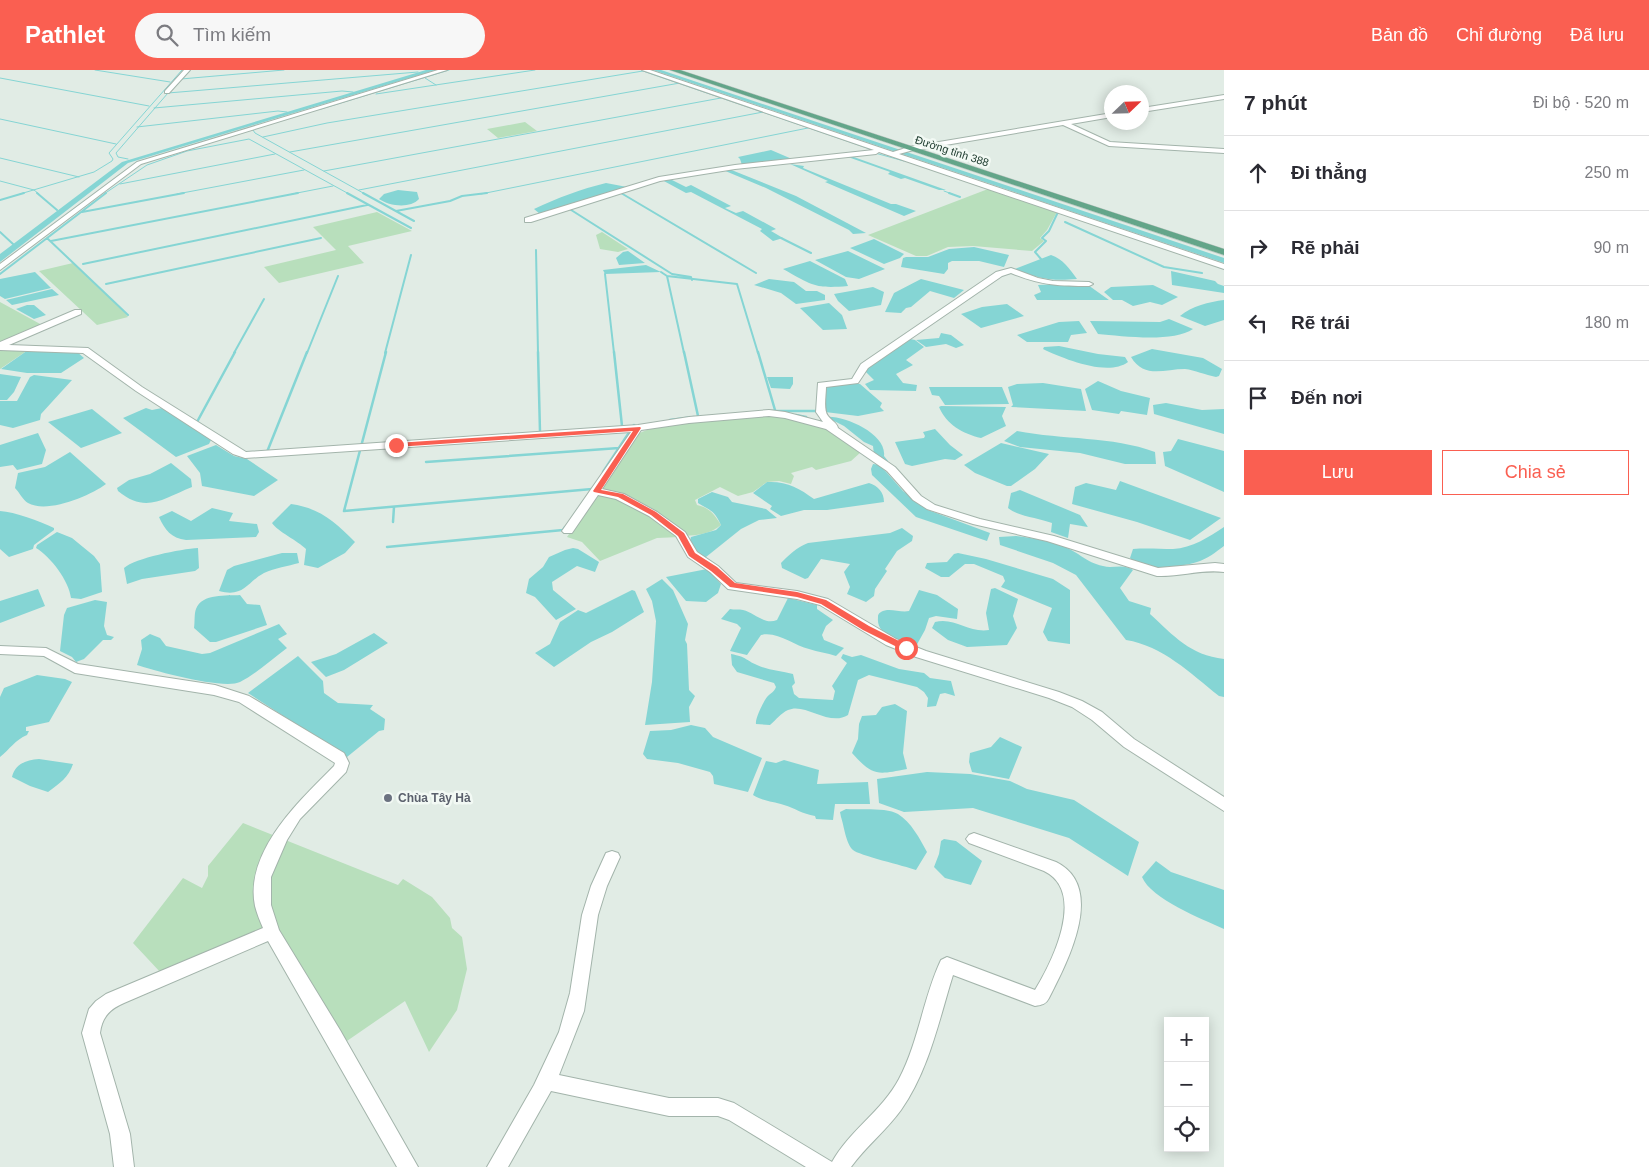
<!DOCTYPE html>
<html lang="vi">
<meta charset="utf-8">
<style>
body{margin:0;font-family:Helvetica,sans-serif;background:#f7f7f7;color:#2b2b33}
.controls{position:absolute;right:15px;bottom:15px;display:grid;overflow:hidden;border-radius:0px;box-shadow:0 2px 12px #0003}
.controls button{width:45px;height:45px;display:grid;place-items:center;padding:0;border:0;border-bottom:1px solid #e1e1e2;background:#fff;color:#2b2b33;font:25px sans-serif}
.compass{position:absolute;left:1104px;top:15px;width:45px;height:45px;border-radius:50%;background:#fff;box-shadow:0 2px 12px #0003;rotate:67deg}
.stop{position:absolute;width:15px;height:15px;margin:-11px;border:4px solid #fa5f51;border-radius:50%;background:#fff}
.stop.end{background:#fa5f51;border-color:#fff;box-shadow:0 1px 5px #0008}
.list{margin:0;padding:0;list-style:none}
h2{display:flex;justify-content:space-between;align-items:center;height:65px;margin:0;padding:0 20px;font-size:21px}
h2 small{font-size:16px;font-weight:400;color:#7c7c81}
.list li{display:grid;grid-template-columns:32px 1fr auto;gap:15px;align-items:center;box-sizing:border-box;height:75px;padding:0 20px;border-top:1px solid #e1e1e2}
.list b{display:block;font-size:19px;white-space:nowrap}
.list em{font-size:16px;font-style:normal;color:#7c7c81}
.actions{display:flex;gap:10px;padding:15px 20px}
.actions a{flex:1;padding:11px 0;border:1px solid #fa5f51;border-radius:0px;text-align:center;font-size:18px;color:#fa5f51}
.actions .main{background:#fa5f51;color:#fff}
.icon{flex:none;width:28px;height:28px;fill:none;stroke:currentColor;stroke-width:2;stroke-linecap:round;stroke-linejoin:round}
.map{position:relative;flex:none;width:1224px;height:1097px;overflow:hidden}
header{display:flex;align-items:center;gap:30px;box-sizing:border-box;height:70px;padding:0 25px;background:#fa5f51;color:#fff}
header strong{font-size:24px}
nav{display:flex;gap:28px;margin-inline-start:auto;font-size:18px}
.search{width:350px;height:45px;background:#f7f7f7;display:flex;align-items:center;gap:12px;box-sizing:border-box;padding:0 18px;border-radius:28px;color:#7c7c81;font-size:19px}
main{display:flex}
aside{flex:1;background:#fff}
.map>svg:first-child{display:block}
.green{fill:#b8dfbc}
.water{fill:#85d5d4}
.lines{fill:none;stroke-linecap:round;stroke-linejoin:round}
.stream-far2{stroke:#85d5d4;stroke-width:1}
.stream-far1{stroke:#85d5d4;stroke-width:2}
.stream{stroke:#85d5d4;stroke-width:2.5}
.canal{fill:#85d5d4;fill-rule:evenodd}
.minor-casing{stroke:#a3b4ab;stroke-width:2}
.major-casing{stroke:#c1c9c5;stroke-width:1}
.minor{fill:#fff;fill-rule:evenodd}
.major{fill:#63a589;fill-rule:evenodd}
.route{fill:#fa5f51}
.worship-dot{fill:#6b7280;stroke:#f2f9f4;stroke-width:2}
.labels{text-anchor:middle;stroke-width:5;stroke-linejoin:round;paint-order:stroke}
.far-street-label{font-size:11px;fill:#203e31;stroke:#f2f9f4}
.worship-label{font-size:12px;font-weight:bold;fill:#5b616d;stroke:#f2f9f4;text-anchor:start}
</style>
<header>
<strong>Pathlet</strong>
<div class="search"><svg class="icon" aria-label="search" viewBox="0 0 24 24"><circle cx="10" cy="10" r="6"/><path d="M15 15l6 6"/></svg>Tìm kiếm</div>
<nav><a>Bản đồ</a><a>Chỉ đường</a><a>Đã lưu</a></nav>
</header>
<main>
<div class="map">
<svg width="1224" height="1097" viewBox="0 0 1224 1097">
<rect width="100%" height="100%" fill="#e1ece5"/>
<path class="green" d="M525 52 537 61 498 68 487 59Z
M988 119 1057 142 1047 160 1040 168 1044 171 1032 181 973 176 948 177 927 186H916L868 165Z
M377 142 412 161 348 176 364 193 279 213 264 197 336 180 313 157Z
M602 162 628 179 618 182 600 179 596 165Z
M73 193 121 238 128 247 97 255 39 201Z
M0 232 42 255 0 273Z
M0 278 28 280 0 299Z
M770 344 829 358 861 382 851 391 816 400 812 397 791 403 794 406 791 414 779 411 767 412 753 422 738 426 720 417 695 430 697 435C710 438 714 444 721 455 710 464 698 465 685 466L678 460 599 420 636 365C664 348 736 347 770 344Z
M598 422C632 429 653 446 680 467L657 468 600 491 582 472 567 467Z
M243 753 398 815 403 809 432 827 450 848 452 858 462 867 467 899 457 940 429 982 405 931 344 973 278 864 161 903 133 873 183 808 202 818 208 806V796Z"/>
<path class="water" d="M426 0H436L128 93 0 192V184L122 92Z
M771 80 792 89 742 95 740 89 738 87Z
M851 86 946 120H939L905 108 901 109 888 104 890 102 848 87Z
M790 94 804 96 803 98 891 134H896L916 141 904 146 825 112 828 111Z
M729 99 796 126 866 163 853 164 849 160 766 118 723 100Z
M670 109 686 117 691 115 731 136 725 138 736 143 743 141 776 159 771 161 783 168 773 171 760 161 762 159 691 122 686 123 662 110Z
M606 113 627 117 540 144 534 139C557 128 581 119 606 113Z
M398 120 417 122 419 129C410 139 389 136 379 129L384 124Z
M874 169 904 184 900 188 884 194 850 178Z
M974 177 1009 185 1004 197 979 191H952L948 193V199L944 204 901 197 903 188 906 187H928L949 179Z
M628 181 645 193 619 195 616 188 623 182Z
M848 181 885 199 859 209 846 207 815 190Z
M1051 185C1063 189 1069 198 1077 209 1051 211 1040 209 1015 199Z
M810 191 845 209 848 216C814 219 812 215 783 199Z
M646 195 661 202 605 204 603 200Z
M1171 201 1215 211 1218 214 1224 216V223L1172 215Z
M35 202 51 218 5 229 0 226V209Z
M769 209 794 212 806 221H817L825 225V230L796 234 781 223 754 215Z
M921 209 964 220 954 228 930 221 911 237 906 238 901 243 885 242 894 223Z
M1060 214 1088 215 1109 230H1037L1034 225 1041 222 1038 215Z
M1153 215 1178 227 1162 235 1150 232 1133 236 1122 230H1113L1104 222 1111 217Z
M873 217 884 222 881 235 849 241 838 231 834 224Z
M52 219 59 225 12 235 6 230Z
M1224 230V250L1205 256 1180 246C1192 236 1209 232 1224 230Z
M829 233 842 245 847 259 823 260 800 238Z
M1007 234 1024 246 981 258 961 244 982 237Z
M27 235H34L46 245 34 249 16 239Z
M1169 249 1193 259C1173 273 1122 266 1098 264L1090 251 1160 252Z
M1079 251 1087 263 1071 265 1068 272H1027L1017 265 1059 252Z
M941 263 951 265 964 275 956 278 946 274 926 277 916 270 939 268Z
M910 269 915 270 924 277 906 290 913 295 896 304 903 313 917 315 916 321 870 320 865 314 874 310 865 301 866 298Z
M1059 276 1098 284 1125 287 1128 292C1108 307 1064 289 1043 279L1044 277Z
M1152 279 1203 288 1222 299 1219 306 1216 307C1205 305 1195 300 1185 299 1164 299 1144 309 1131 287Z
M28 280 76 281 84 288 61 303H27L1 299Z
M0 304 21 307 14 322 7 330H0Z
M34 305 72 310 41 344 40 350 13 358 0 355V331H17L30 307Z
M767 307H793V314L790 319 771 318Z
M1098 311 1121 321 1150 328 1147 345 1121 341 1119 344 1092 340 1085 319Z
M850 313 860 314 882 333 880 337 884 341 858 346 825 342 824 316Z
M1043 313 1081 319 1086 341 1011 337 1013 335 1008 317 1017 314Z
M929 317H1002L1009 334 945 335 939 326 932 325Z
M1166 333 1202 340 1224 339V364L1154 344 1153 335Z
M941 336 1006 337 1002 346 1006 356 981 368C963 364 946 354 939 337Z
M146 338 152 340 162 338 211 370 209 374 176 387 123 348Z
M92 339 122 363 81 378 48 352Z
M826 347C844 345 887 364 884 386L888 391 885 392 874 385 873 376 864 372 844 356Z
M935 359 950 375 963 385 955 390 945 389 912 396 905 394 895 372 924 368 925 366 923 362Z
M1017 361C1063 370 1112 366 1155 382L1156 394H1125L1080 383 1020 377 1004 371Z
M38 363 46 380 42 394 17 400 13 395 0 397V375Z
M1178 369 1224 381V422L1165 396 1163 382 1171 381Z
M1001 373 1049 384 1035 399 1011 416H1007L975 403 964 395Z
M216 375 234 386 247 389 278 410 254 426 202 416 200 403 187 386Z
M70 382 106 414C90 426 47 444 28 433 23 430 19 422 15 418L18 403 45 397Z
M171 393 191 409 192 417C162 429 146 444 118 421L117 418 129 410 150 404Z
M873 394 880 395 903 421 928 440 990 463 987 471 916 447 872 405 871 399Z
M1120 411 1221 448 1190 470 1137 452 1072 434 1075 417 1086 413 1116 420Z
M767 412C787 411 799 418 814 429L869 413C878 416 884 422 884 432L827 440H804L781 446 770 439 772 436 753 423Z
M1020 420 1080 445 1088 457 1070 454 1068 468 1051 462 1052 453C1039 448 1017 446 1008 438L1011 423Z
M712 422 728 427 732 432 766 439 777 448 759 450 741 459 706 487H700C695 481 688 475 691 467L716 460 721 455C714 440 711 441 698 433V429Z
M291 434C320 438 335 452 355 472L345 483 318 498 304 495 306 479C298 471 277 461 272 453Z
M212 438 233 443 229 451 257 454 259 462 256 467 186 470C171 468 165 460 159 447L172 441 191 451Z
M0 441C15 442 39 451 54 458V460L34 475 33 479 9 487 0 479Z
M1224 457V476C1216 482 1207 489 1197 492 1181 497 1142 502 1130 488L1133 479C1146 478 1160 479 1173 479 1192 478 1209 467 1224 457Z
M902 458 913 466 912 471 897 481 885 499 887 501 875 519 874 526 866 532 847 524 850 517 844 502 850 494 821 489 808 508 805 509 782 498 781 493C789 485 797 477 808 473L890 463Z
M57 462 72 468 94 486 100 494 102 522 81 529 71 528C69 511 51 487 36 478L37 475Z
M1016 466C1033 468 1050 471 1065 477 1080 483 1085 492 1103 496 1113 499 1123 493 1133 500L1120 518 1129 531 1151 538 1150 544C1174 566 1190 585 1224 589V627L1219 626C1190 603 1163 576 1126 570L1076 505 1053 493 1000 475 999 467Z
M198 478 199 498 195 501 142 509 127 514 124 498C135 488 181 479 198 478Z
M573 478 578 479 599 492 595 502 577 496 552 512 553 520 576 539 556 550 535 527 526 523 529 509 543 497 549 487 565 480Z
M282 483H297L299 493C288 496 275 498 264 503 247 512 244 528 219 521L227 500 234 496Z
M958 483 986 489 1053 509 1070 520V574L1048 571 1043 562 1052 538 1001 517 1005 511 1003 506 974 494H965L949 507H941L925 498 927 493 947 492 954 484Z
M707 499 721 514 718 523 706 532 686 531 666 507Z
M662 509 673 520 688 554 685 570 687 574 689 620 695 626 689 637 690 652 645 655 652 612 656 551 652 531 646 519Z
M995 518 1018 529 1013 546 1017 558 1007 575 967 577 948 570 932 558 935 552C955 547 968 563 989 560L986 543 991 519Z
M38 519 45 536 0 553V531Z
M632 520 635 521 644 542 612 562 591 572 554 597 535 583 550 574 560 552 578 540 586 543Z
M919 520 937 525 958 539 957 549 936 546 929 548 925 560 915 578C901 573 876 565 878 548 878 545 878 544 881 542 889 537 900 543 909 541Z
M240 525 247 534 260 535 267 555 216 572H210L194 558C195 552 194 544 196 539 202 523 227 526 240 525Z
M788 528 817 535V539L833 550 826 556 822 565 824 570 844 578 836 586C827 583 818 582 809 579 794 576 778 561 761 565L747 585 730 581 741 558 737 554 721 549 730 539C734 540 739 539 743 540 755 543 764 555 777 550Z
M95 530 107 532 104 556 107 565 114 567 111 570H103L84 589 76 592 72 587 60 581 64 545 67 538Z
M279 554 287 564 278 569 287 578C272 589 256 604 240 612 224 620 155 601 137 595L142 579 141 570 150 564 160 568 166 576 202 584 210 583Z
M374 563 388 573 344 600 326 607 311 592 336 584Z
M731 584C747 587 745 590 757 595 768 600 781 601 793 604L795 613 792 616 794 624 799 628 833 630 835 621 832 616 847 593 841 588 843 584 852 587 861 585 899 599 924 603 930 608 951 611 955 626 945 623 940 624 936 636 927 637 928 628 924 622 917 617 869 605 858 610 848 645C829 657 805 632 788 640 781 643 776 650 770 655L756 654C755 649 762 635 765 630 768 624 774 623 776 617L774 613 737 602 732 595Z
M298 586 323 611 324 623 338 633 373 635 370 639 385 649 384 660 379 661 347 687 248 623Z
M37 605 65 609 72 612 49 652 26 657V661H29L27 665C15 670 10 679 0 687V627L4 618Z
M895 634 907 641 903 683 907 699C876 705 873 706 852 683L858 669 859 654 862 646 876 645 882 637Z
M691 655 705 658 713 667 762 688 748 722 714 714 713 706 710 702 678 693 647 689 643 684 650 661 671 660Z
M1000 667 1022 677 1009 709 972 702 969 692 970 683 991 677Z
M39 689 73 694C69 707 59 714 48 722L30 716 12 707C15 694 26 690 39 689Z
M784 690 819 700 817 714 868 712 870 734H835L833 750 816 749 815 746C802 744 795 738 784 735 772 731 765 732 753 725L766 691 776 693Z
M927 702 970 704 1010 711 1027 719 1074 730 1139 772 1128 806 1069 768 973 738 904 742 879 733 877 709Z
M846 739C859 740 887 737 898 744 911 752 920 769 927 782L916 800C905 796 858 785 853 780 846 774 844 756 841 747L840 742Z
M944 769 956 771 982 791 971 815 945 808 934 797 939 784 941 771Z
M1156 791 1171 802 1224 820V859C1202 849 1151 829 1142 807Z"/>
<g class="lines">
<path class="stream-far2" d="M95 0 170 12
M643 1 876 81
M0 8 149 36
M425 8 436 15
M181 9 284 0
M168 23 418 2
M376 24 535 0
M154 38 342 21 353 22
M321 39 449 0
M0 49 116 74
M137 57 278 41 287 42
M257 58 253 60 255 63 365 124
M263 67 327 53 643 1
M290 82 680 13
M875 83 904 91
M0 88 79 107
M128 89 118 87 116 83 168 23
M754 97 795 92
M324 101 721 28
M0 111 34 120 39 124
M120 114 275 84
M359 120 763 42
M944 121 952 124
M621 123 623 124
M20 124 94 102 112 91 113 89 109 83 182 0
M104 124 147 95 187 81 249 69 349 124
M177 124 304 100
M292 124 333 116
M481 124 808 58"/>
<path class="stream-far1" d="M37 123 57 140
M347 123 411 158
M363 123 414 151
M621 123 756 203
M949 123 960 127
M0 130 24 123
M568 138 672 204 691 207 692 210
M396 141 450 131 462 126 487 123
M82 142 184 123
M1065 152 1164 197 1202 203
M0 162 13 174
M47 168 128 245
M781 168 811 183
M51 171 298 123
M536 180 538 283
M1041 189 1035 182 1046 171 1042 168 1049 161 1058 142
M83 194 367 135
M661 202 667 206
M0 204 106 123
M605 204 614 283
M106 214 321 168
M234 283 264 229
M307 283 338 206
M385 283 411 185
M684 283 667 206 737 214 758 283"/>
<path class="stream" d="M386 282 344 441 592 419
M538 282 540 362
M614 282 622 356
M684 282 698 346
M758 282 775 340
M770 341H816
M796 345 806 347
M670 350 694 347
M199 353 197 352 235 282
M267 382 307 282
M426 392 619 378
M603 402 634 355
M393 452 394 437
M387 477 563 460 565 457"/>
<path class="canal" d="M653 0H661L1224 188V193Z"/>
<g class="minor-casing">
<path id="minor" d="M184 0H190L169 23H165V21Z
M438 0H447L141 94 0 200V194L137 92Z
M642 0H650L893 82 909 77 1112 43V47L1071 54 1110 72 1224 79V83L1109 76 1063 55 910 81 899 84 1224 194V199L879 82 876 84 735 99 660 111 531 152H525V148L659 107 735 95 874 80Z
M1224 25V29L1142 42V38Z
M1011 198 1038 208 1053 211 1089 212 1093 214 1089 216C1058 216 1040 215 1011 203L1002 206 868 298 858 313 826 317C826 325 823 340 828 346 832 351 837 353 838 358L895 397 921 426 935 435 980 449 1054 466 1158 498 1215 493 1224 494V502C1201 499 1180 507 1157 506L1047 471 973 454 927 439 913 430 887 401 826 359 785 348 769 346 689 353 641 360 602 419 624 424 657 442 685 462 697 482 718 496 736 513 797 521 828 529 896 569 926 581 1059 622 1082 631 1102 642 1134 669 1224 727V741L1124 677 1092 650 1072 637 1049 628 916 587 886 575 820 535 797 529 728 519 710 502 688 487 676 466 649 446 616 429 598 425 572 463H564L562 461 631 362 245 388 233 384 136 321 83 283 0 280V272L75 240H81V244L9 275 88 278 142 317 246 382 638 355 689 347 769 340 785 342 823 352 816 342 818 313 852 309 861 294 996 202Z
M0 576 46 578 78 594 215 615 249 626 344 683 349 693 346 702 300 749 287 770 271 807V835L279 860 340 960 418 1097H397L268 871 124 933C110 939 102 947 100 963L130 1064 134 1097H114L110 1064 82 963 89 939 96 931 106 924 263 858C260 851 257 844 255 836 244 782 300 730 334 696L335 693 239 632 214 625 75 603 44 586 0 584Z
M974 763 1056 792C1107 817 1067 893 1049 928 1046 934 1042 935 1035 936L953 905C939 950 929 1000 901 1040 886 1061 866 1076 851 1097H806L729 1050 718 1046H669L551 1021 508 1097H487L534 1015 559 962 570 923 582 845 591 816 606 783 612 781 618 783 620 787 607 816 598 845 584 941 559 1005 669 1028H718L734 1033 832 1092C850 1060 882 1041 899 1009 919 971 923 928 941 890L947 887 1035 920C1052 892 1087 822 1044 801L969 773 966 769 969 765Z"/>
</g>
<g class="major-casing">
<path id="major" d="M670 0H680L1224 179V185Z"/>
</g>
<use href="#minor" class="minor"/>
<use href="#major" class="major"/>
</g>
<path class="route" d="M640 357 641 358 601 420 623 424 656 442 684 463 695 483 717 497 735 513 797 522 826 530 869 556 909 576V580H903L863 560 821 534 797 527 730 517 711 501 689 486 678 466 651 445 618 427 594 422 593 421 633 361 396 377 392 375 396 373Z"/>
<circle class="worship-dot" cx="388" cy="728" r="5"/>
<g class="labels">
<g class="far-street-label">
<text transform="translate(952 81) rotate(18)" y="4">Đường tỉnh 388</text>
</g>
<g class="worship-label">
<text x="398" y="732">Chùa Tây Hà</text>
</g>
</g>
</svg>
<div class="controls">
<button>+</button>
<button>−</button>
<button><svg class="icon" aria-label="locate" viewBox="0 0 24 24"><circle cx="12" cy="12" r="6"/><path d="M12 2v4M12 18v4M2 12h4M18 12h4"/></svg></button>
</div>
<svg class="compass" viewBox="-18 -18 36 36"><path d="M0-13l5 13h-10z" fill="#e53935"/><path d="M0 13l5-13h-10z" fill="#7c7c81"/></svg>
<div class="stop" style="left:906px;top:578px"></div>
<div class="stop end" style="left:396px;top:375px"></div>
</div>
<aside>
<h2>7 phút<small>Đi bộ · 520 m</small></h2>
<ul class="list">
<li><svg class="icon" aria-label="ahead" viewBox="0 0 24 24"><path d="M12 20V5M6 11l6-6 6 6"/></svg><div><b>Đi thẳng</b></div><em>250 m</em></li>
<li><svg class="icon" aria-label="right" viewBox="0 0 24 24"><path d="M7 20v-9h11M14 6l5 5-5 5"/></svg><div><b>Rẽ phải</b></div><em>90 m</em></li>
<li><svg class="icon" aria-label="left" viewBox="0 0 24 24"><path d="M17 20v-9H6M10 6l-5 5 5 5"/></svg><div><b>Rẽ trái</b></div><em>180 m</em></li>
<li><svg class="icon" aria-label="arrive" viewBox="0 0 24 24"><path d="M6 21V4h12l-3 4 3 4H6"/></svg><div><b>Đến nơi</b></div></li>
</ul>
<div class="actions"><a class="main">Lưu</a><a>Chia sẻ</a></div>
</aside>
</main>
